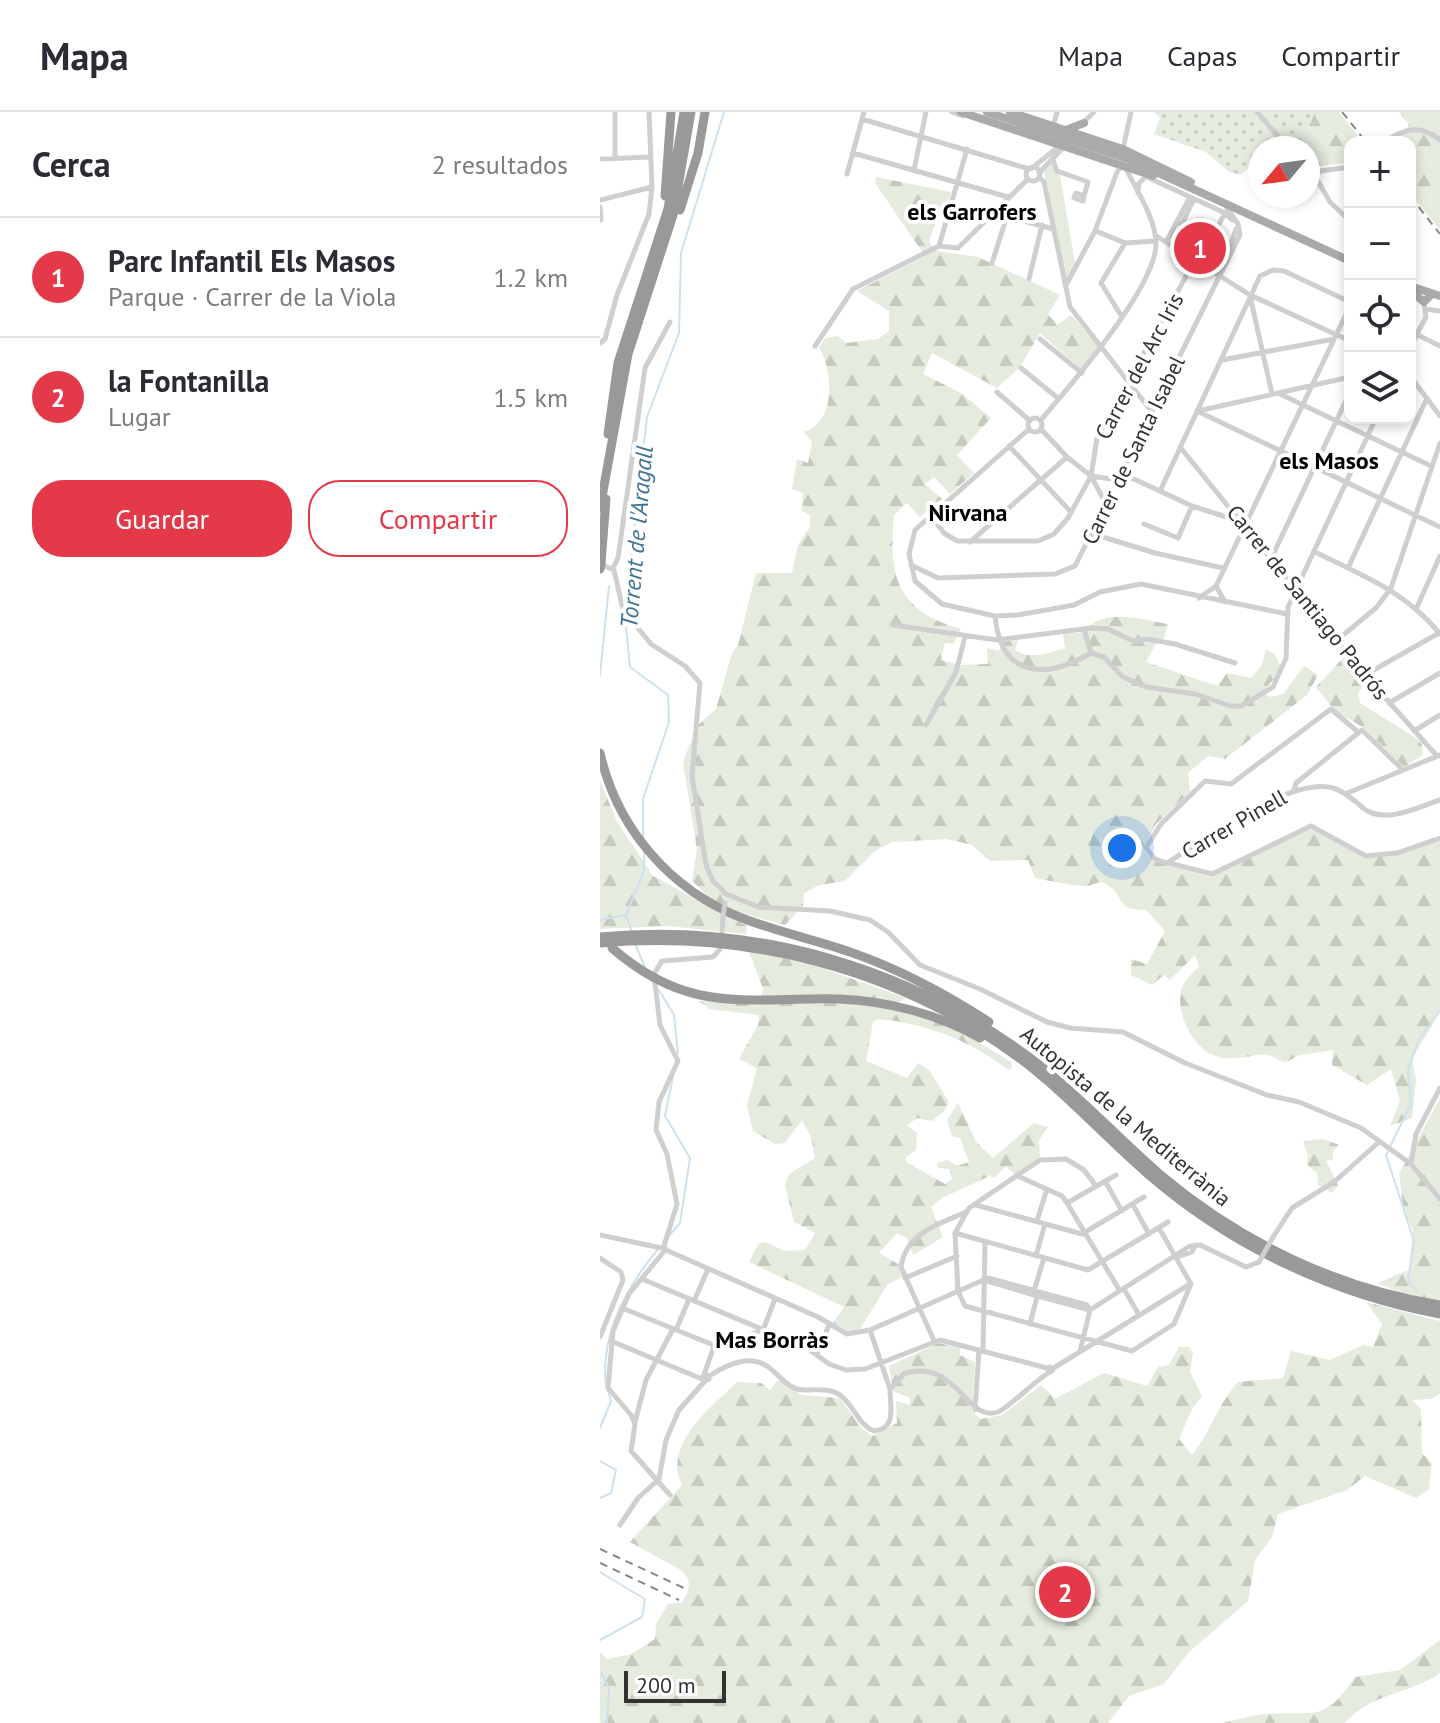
<!DOCTYPE html>
<html lang="es">
<meta charset="utf-8">
<style>
body{margin:0;font-family:"PT Sans",sans-serif;background:#f2f2f3;color:#2b2b33}
.controls{position:absolute;right:24px;top:24px;display:grid;overflow:hidden;border-radius:16px;box-shadow:0 4px 12px #0003}
.controls button{width:72px;height:72px;display:grid;place-items:center;padding:0;border:0;border-bottom:2px solid #e1e1e2;background:#fff;color:#2b2b33;font:40px sans-serif}
.compass{position:absolute;left:648px;top:24px;width:72px;height:72px;border-radius:50%;background:#fff;box-shadow:0 4px 12px #0003;rotate:241deg}
.scale{position:absolute;left:24px;bottom:20px;width:102px;box-sizing:border-box;padding-left:8px;border:4px solid #323232;border-top:0;font-size:22px;line-height:28px;white-space:nowrap;color:#323232;-webkit-text-stroke:6px #fff;paint-order:stroke}
.you{position:absolute;left:522px;top:736px;width:28px;height:28px;margin:-20px;border:6px solid #fff;border-radius:50%;background:#1a73e8;box-shadow:0 0 0 12px #1a73e833}
.badge{display:grid;place-items:center;width:52px;height:52px;border-radius:50%;background:#e33948;color:#fff;font-size:26px;font-weight:700}
.pin{position:absolute;translate:-50% -50%;border:4px solid #fff;box-shadow:0 2px 8px #0006}
.list{margin:0;padding:0;list-style:none}
h2{display:flex;justify-content:space-between;align-items:center;height:104px;margin:0;padding:0 32px;font-size:34px}
h2 small{font-size:26px;font-weight:400;color:#7c7c81}
.list li{display:grid;grid-template-columns:52px 1fr auto;gap:24px;align-items:center;box-sizing:border-box;height:120px;padding:0 32px;border-top:2px solid #e1e1e2}
.list b{display:block;font-size:30px;white-space:nowrap}
.list p{margin:0;font-size:26px;white-space:nowrap;color:#7c7c81}
.list em{font-size:26px;font-style:normal;color:#7c7c81}
.actions{display:flex;gap:16px;padding:24px 32px}
.actions a{flex:1;padding:18px 0;border:2px solid #e33948;border-radius:32px;text-align:center;font-size:28px;color:#e33948}
.actions .main{background:#e33948;color:#fff}
.icon{flex:none;width:44px;height:44px;fill:none;stroke:currentColor;stroke-width:2;stroke-linecap:round;stroke-linejoin:round}
.map{position:relative;flex:none;width:840px;height:1611px;overflow:hidden}
header{display:flex;align-items:center;gap:48px;box-sizing:border-box;height:112px;padding:0 40px;background:#fff;border-bottom:2px solid #e1e1e2}
header strong{font-size:38px}
nav{display:flex;gap:44px;margin-inline-start:auto;font-size:28px}
main{display:flex}
aside{flex:1;background:#fff}
.map>svg:first-child{display:block}
.grass{fill:url(#grass-dots)}
.forest{fill:url(#forest-firs)}
.green{fill:#e5ebde}
.lines{fill:none;stroke-linecap:round;stroke-linejoin:round}
.stream{stroke:#cee1ed;stroke-width:2}
.minor{stroke:#cfcfcf;stroke-width:5}
.major{stroke:#aaa;stroke-width:8}
.highway{stroke:#999;stroke-width:9}
.rail{stroke:#878787;stroke-width:2;stroke-dasharray:8 6;stroke-linecap:butt}
.minor-bridge{stroke:#cfcfcf;stroke-width:5}
.major-bridge{stroke:#aaa;stroke-width:8}
.highway-bridge{stroke:#999;stroke-width:9}
.labels{text-anchor:middle;stroke-width:8;stroke-linejoin:round;paint-order:stroke}
.street-label{font-size:22px;fill:#323232;stroke:#fff}
.neighbourhood-label{font-size:24px;font-weight:bold;fill:#000;stroke:#fff}
.water-label{font-size:24px;font-style:italic;fill:#3f7494;stroke:#fff}
</style>
<header>
<strong>Mapa</strong>
<nav><a>Mapa</a><a>Capas</a><a>Compartir</a></nav>
</header>
<main>
<aside>
<h2>Cerca<small>2 resultados</small></h2>
<ul class="list">
<li><span class="badge">1</span><div><b>Parc Infantil Els Masos</b><p>Parque · Carrer de la Viola</p></div><em>1.2 km</em></li>
<li><span class="badge">2</span><div><b>la Fontanilla</b><p>Lugar</p></div><em>1.5 km</em></li>
</ul>
<div class="actions"><a class="main">Guardar</a><a>Compartir</a></div>
</aside>
<div class="map">
<svg width="840" height="1611" viewBox="0 0 840 1611">
<defs>
<pattern id="grass-dots" width="8" height="8" patternUnits="userSpaceOnUse" patternTransform="scale(2)"><rect width="8" height="8" fill="#e5ebde"/><path d="M2 2h.1M6 6h.1" fill="none" stroke="#c5cabf" stroke-width="1.8" stroke-linecap="round"/></pattern>
<pattern id="forest-firs" width="22" height="20" patternUnits="userSpaceOnUse" patternTransform="scale(2)"><rect width="22" height="20" fill="#e5ebde"/><path d="M5 1l3.5 6h-7zM16 11l3.5 6h-7z" fill="#c5cabf"/></pattern>
</defs>
<rect width="100%" height="100%" fill="#fff"/>
<path class="grass" d="M554 0H715L700 36H660V49L657 46 641 63 629 60 606 40 554 22 560 6Z"/>
<path class="forest" d="M715 0H739L763 30H750V51L717 54 708 66V36H700Z
M799 0H840V118L810 81V30H791L808 17V11Z
M276 65 351 80 345 102 337 105 329 130 337 139 378 145 460 183 448 202 457 213 471 203 499 234 481 257 440 221 420 255 397 276 332 241 323 262 361 281 391 306 357 343 374 361 350 382 334 365 325 372 342 387 320 405 307 391 294 403C288 465 297 499 361 517L353 532 345 531 341 548 360 553 388 552 387 536 399 539 402 530 418 528 415 538C430 548 450 541 465 536L463 522 483 520C503 495 540 507 568 512L564 526 556 532 546 550 617 574 627 561 651 566 662 553 666 537 674 542 682 557 662 581 671 585 683 582 704 554 718 563 707 583 625 647 608 644 588 661 590 680 556 712 543 738 553 749 611 765 711 715C772 750 772 754 840 727V900L812 947 816 968 812 1006 790 1014 800 989 791 957 767 973 732 953 733 938 700 943 686 950C679 949 675 945 668 943 658 940 633 952 613 943 592 934 576 901 581 879 583 870 593 861 599 854L595 843 570 868 564 863 552 873 531 863V847L547 852 565 819 546 798C514 799 526 783 506 772 498 768 495 773 487 774 472 774 451 769 435 766L428 748 390 749 372 733 347 727 292 730 275 739 245 769 219 773 204 781 203 794 185 813C159 806 134 800 111 787 103 782 99 774 92 769L97 738 83 650 97 614 116 597 132 541 138 533 156 461H192L198 433 210 414V403L202 399 203 381 192 377 197 347 208 351 212 330 204 320C237 310 233 258 219 235L225 226 238 224 246 231 278 227 289 219V199L257 179 325 144 275 71Z
M744 545 767 569 758 581 760 591 816 626 822 632 823 643 804 655 764 616 735 599 716 575Z
M0 668 16 708 53 764 147 814 146 822 68 814 0 817Z
M149 839 208 851 306 886 291 895C336 907 373 925 411 950L412 956 408 958C370 928 325 911 277 907L273 910 266 949 307 966 318 951 329 958 349 990 344 999 332 1009 317 1006 307 1013 317 1021 316 1038 306 1045V1050L345 1072 352 1067 349 1057 338 1056 337 1051 347 1048 357 1054 369 1050 360 1026 352 1024 347 1008 358 991 376 1030 393 1046 434 1011 448 1015 439 1028 440 1045 415 1063 406 1054 394 1066 390 1064 342 1086 331 1095 343 1125 313 1143 307 1126 297 1121 279 1141 298 1152 302 1165 288 1172 258 1220 247 1219 233 1211 244 1195 149 1150 158 1132 165 1130 184 1139 205 1138 215 1121 194 1110 185 1073 189 1062 215 1046 211 1025 202 1008 185 1031 175 1032 153 1019 147 994 157 956 139 947 158 913 159 903 110 897 99 889 159 893 163 877Z
M840 986V1189L809 1184 777 1171 809 1158 813 1117 804 1103 799 1062Z
M723 1027 739 1033 733 1039V1047L726 1049 738 1073 732 1081 718 1073 717 1061 707 1053 708 1043 703 1029Z
M766 1190 840 1209V1282L831 1287 812 1288 821 1297 822 1341 832 1351 829 1377 816 1386 765 1364 747 1378 678 1402 672 1425 655 1448 648 1489 589 1540 564 1572 529 1584 508 1611H0V1541L8 1547 31 1542 55 1527 56 1512 68 1492 81 1491C90 1480 93 1468 81 1458L30 1430 82 1373C62 1332 112 1295 137 1270L161 1271 170 1278 178 1268 202 1283 240 1286 262 1317 273 1324 297 1311 296 1289 310 1293V1286L293 1279 289 1254 339 1231 360 1236V1243L375 1250 372 1300 381 1307 402 1303 441 1273 455 1287 504 1261 547 1274 558 1255 569 1253 579 1235H589L593 1241 590 1260 602 1284 593 1295 579 1327 592 1343C610 1321 618 1292 638 1270L683 1266 691 1239 730 1248 763 1233 773 1235 782 1212Z
M840 1528V1561C806 1584 776 1579 744 1611H623C637 1608 652 1603 666 1602 717 1599 724 1611 755 1565L800 1558Z"/>
<path class="green" d="M452 51 460 63 475 151 465 170 444 60Z
M581 114 628 142 621 158 571 130Z"/>
<g class="lines">
<path class="stream" d="M0 563 9 474
M43 727V687L69 610 68 583 30 555 26 516 30 455 47 305 79 221 81 141 124 0
M0 808 26 803
M31 818 26 803 44 759V737
M35 832 45 855
M59 878 74 903 78 942
M68 1125 80 1111 90 1046 65 1004 73 964
M816 1179 808 1168 814 1129 786 1043 811 992 808 958 819 927 840 899
M6 1273C0 1221 28 1173 59 1136
M0 1316 11 1289 8 1279
M0 1349 16 1358 11 1381 0 1386
M0 1460 45 1487 42 1505 0 1528
M0 1559 9 1576 7 1611"/>
<path class="minor" d="M15 0V46
M352 0 363 4
M657 0 688 36
M262 7 429 57
M485 9 494 0
M453 14 457 0
M785 30C804 16 821 12 840 28
M523 37 531 0
M253 41 408 85
M0 47 51 45
M453 48 457 59 488 70 484 84
M426 62a7 7 0 1 1 14 0a7 7 0 1 1-14 0Z
M432 56 462 32
M716 57 713 61 716 64 720 59 750 55
M314 58 326 0
M439 61 462 37V32
M247 62 264 0
M715 64 730 90 750 109
M439 65 444 70 470 195 552 300
M549 66 625 101 632 108
M476 81 484 84 483 89 474 86Z
M538 81 539 71 548 63
M0 88 52 75
M0 95 1 108
M395 101 453 117
M577 110 631 140
M582 112 594 87
M496 119 525 131 556 129
M558 125 650 183 750 229
M610 129 625 101
M566 130 590 85
M339 134 358 136 428 67
M339 134 367 37
M629 138 636 117
M392 151 407 104
M429 167 442 113
M466 173 495 119 517 60 521 55
M650 184 672 282
M826 197 840 199
M522 205 501 171 525 131
M810 219 840 234
M440 227 482 261
M0 231 5 227 17 183 49 102 52 75 49 0
M215 234 253 177 339 134
M810 235 826 205 824 190
M622 248 734 227
M421 256 459 287
M810 264 840 304
M397 280 429 308
M680 282 831 354
M597 299 840 415
M598 299 750 265
M428 313a7 7 0 1 1 14 0a7 7 0 1 1-14 0Z
M441 308C470 274 556 175 556 132 556 107 537 79 526 57
M429 317 315 418 309 442 315 469 342 492 395 504 418 503 474 493 500 480 541 472 687 502
M441 317 467 345 491 364 506 392
M409 334 471 400
M580 335 765 563 837 644
M491 364 517 368
M520 366 534 367 592 394 642 410
M560 379 660 164 673 158 684 159 750 190
M329 402 344 421 357 429H438L454 422 468 406 491 364 497 326 595 148
M544 412 578 426 592 394
M493 422 555 441 623 456
M370 430 467 345
M715 440C762 463 806 480 840 522
M671 447 750 280
M0 452 14 458 23 498 51 532 85 554 100 571 92 664 106 753 113 769 126 782 158 795 230 799 270 808 288 820 320 853 380 877 447 910 470 916 523 920 585 951 667 983 699 990 761 1016 811 1052 840 1087
M311 453 338 466 455 462 475 454 640 123 638 112 627 96
M13 456 18 446 45 256 70 210
M748 456 827 286
M616 474 625 490
M599 486 616 474 750 194
M817 495 840 444
M395 504C401 566 445 568 491 541
M293 513 397 528 491 516 508 517 533 529 547 527 575 532 635 551
M484 517 491 541
M737 528 776 496 791 476 840 331
M491 541 504 545 523 565 546 575 595 582 631 594H641L673 575 686 546 688 495 776 306
M765 563 839 521
M789 591 840 561
M326 613 356 560 365 525
M814 619 840 603
M758 620 731 597 631 672 605 669 561 712 546 736 555 747 567 751C603 728 691 664 733 676 744 679 755 689 763 696 784 713 818 695 840 688
M694 678 696 671 762 618 803 658
M745 682 840 643
M569 751 612 762 711 714 766 744 797 741 840 726
M122 820 123 805
M54 862 62 849 113 845 120 837
M55 871 60 913 78 949 59 990 56 1018 67 1042 77 1092 64 1134
M811 1051 816 1022 840 976
M420 1065 462 1084 467 1091 516 1063
M505 1069 522 1099
M496 1074 484 1058 466 1047 440 1048 369 1096 355 1121 358 1179 365 1194 532 1239 574 1212 591 1172 559 1116
M467 1091 520 1179
M376 1093 482 1122 544 1085
M533 1093 549 1122
M437 1109 446 1080
M355 1121 488 1158 568 1110
M0 1123 66 1137 29 1182 13 1219 8 1276 31 1303 35 1312 31 1339 70 1383
M673 1125 692 1096 734 1070 779 1030
M66 1138 218 1205 247 1222 270 1218 388 1166 436 1179
M436 1144 445 1112
M577 1145 592 1140 595 1133
M0 1146 21 1160 23 1168 0 1225
M305 1166 357 1144
M42 1167 207 1236 229 1252 246 1258 265 1257 340 1228 447 1256
M387 1169 434 1183
M524 1177 539 1203
M434 1179 444 1146
M439 1180 487 1193 490 1198
M438 1184 434 1183 436 1179 438 1184 490 1198
M94 1189 108 1157
M22 1196 116 1234 163 1218 175 1187
M430 1212 437 1185
M76 1218 89 1187
M270 1218 290 1277
M11 1229 102 1267
M335 1231 301 1155C306 1121 337 1113 366 1100
M383 1239 385 1131
M480 1239 490 1198 590 1134 600 1133 646 1155 659 1150
M217 1242 229 1213
M452 1257 590 1172
M104 1263 114 1234
M109 1264C128 1252 152 1240 172 1258 181 1265 186 1274 197 1277 211 1280 227 1274 240 1283 254 1293 257 1312 274 1319 297 1317 290 1295 290 1277L305 1261C358 1247 366 1311 398 1300 407 1297 434 1270 448 1261L450 1255 452 1259 448 1261
M375 1298 379 1238
M35 1310 46 1268 73 1217
M20 1413 38 1386 59 1367 66 1328 79 1298 105 1269 102 1266 106 1262 109 1267 105 1269"/>
<path class="major" d="M361 0 553 64
M387 0 528 47 750 149
M410 0 523 37 591 70
M466 18 484 11
M810 174 840 184
M810 178 824 190 832 182"/>
<path class="highway" d="M65 84 71 0
M80 98 98 41 105 0
M8 322 18 251 68 97 84 0
M0 396 28 242 73 103 91 0
M1 451 6 387
M0 641C17 716 70 778 142 806 178 820 216 828 253 841 301 858 346 882 389 910
M0 825C157 810 312 856 437 951 482 986 520 1028 563 1065 642 1131 739 1177 840 1193
M0 831C148 818 297 857 418 945 465 980 504 1024 548 1062 631 1134 733 1182 840 1202
M12 836C90 904 147 885 239 887 288 889 338 902 380 926"/>
<path class="rail" d="M742 0 766 30
M810 84 840 122
M0 1437 84 1476
M0 1451 79 1488"/>
<path class="minor-bridge" d="M123 805 125 791
M659 1150 673 1125"/>
<path class="major-bridge" d="M464 31 472 22"/>
<path class="highway-bridge" d="M0 457 1 451"/>
</g>
<g class="labels">
<g class="street-label">
<text transform="translate(539 254) rotate(-62)" y="8">Carrer del Arc Iris</text>
<text transform="translate(533 338) rotate(-64)" y="8">Carrer de Santa Isabel</text>
<text transform="translate(708 490) rotate(51)" y="8">Carrer de Santiago Padrós</text>
<text transform="translate(634 712) rotate(-30)" y="8">Carrer Pinell</text>
<text transform="translate(526 1004) rotate(40)" y="8">Autopista de la Mediterrània</text>
</g>
<g class="neighbourhood-label">
<text x="372" y="108">els Garrofers</text>
<text x="729" y="357">els Masos</text>
<text x="368" y="409">Nirvana</text>
<text x="172" y="1236">Mas Borràs</text>
</g>
<g class="water-label">
<text transform="translate(37 425) rotate(-85)" y="8">Torrent de l'Aragall</text>
</g>
</g>
</svg>
<div class="controls">
<button>+</button>
<button>−</button>
<button><svg class="icon" aria-label="locate" viewBox="0 0 24 24"><circle cx="12" cy="12" r="6"/><path d="M12 2v4M12 18v4M2 12h4M18 12h4"/></svg></button>
<button><svg class="icon" aria-label="layers" viewBox="0 0 24 24"><path d="M12 4l9 5-9 5-9-5zM3 14l9 5 9-5"/></svg></button>
</div>
<svg class="compass" viewBox="-18 -18 36 36"><path d="M0-13l5 13h-10z" fill="#e53935"/><path d="M0 13l5-13h-10z" fill="#7c7c81"/></svg>
<div class="scale">200 m</div>
<div class="you"></div>
<div class="pin badge" style="left:600px;top:136px">1</div>
<div class="pin badge" style="left:465px;top:1480px">2</div>
</div>
</main>
